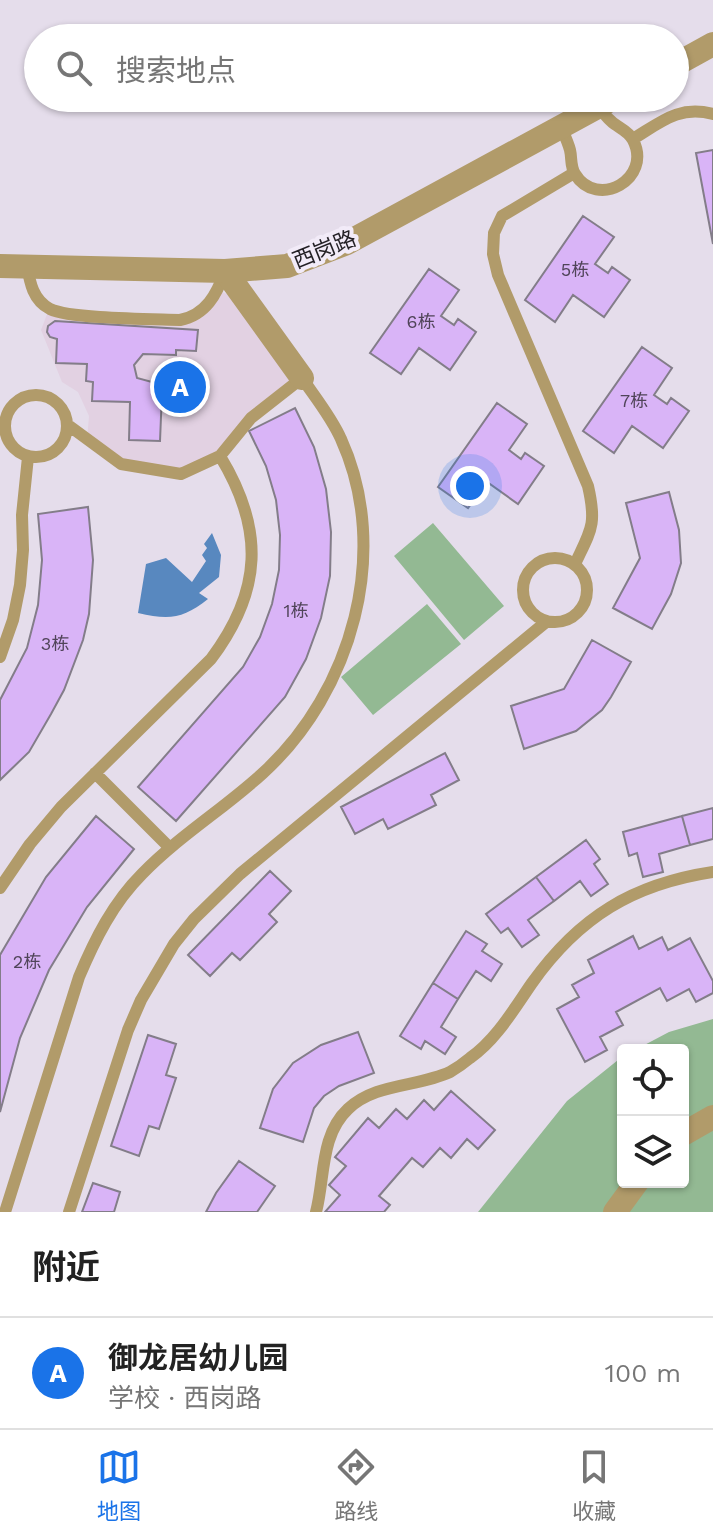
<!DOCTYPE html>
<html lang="zh">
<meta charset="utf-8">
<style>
body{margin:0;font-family:"Work Sans","Noto Sans SC",sans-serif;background:#f2f2f2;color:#222}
.controls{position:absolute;right:24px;bottom:24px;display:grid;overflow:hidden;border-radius:8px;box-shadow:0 2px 6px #0004}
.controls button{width:72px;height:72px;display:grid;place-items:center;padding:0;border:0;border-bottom:2px solid #e0e0e0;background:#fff;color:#222;font:40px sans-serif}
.you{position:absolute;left:470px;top:486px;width:28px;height:28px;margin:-20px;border:6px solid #fff;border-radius:50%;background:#1a73e8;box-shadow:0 0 0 12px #1a73e833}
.badge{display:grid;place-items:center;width:52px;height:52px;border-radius:50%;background:#1a73e8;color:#fff;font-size:26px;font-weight:700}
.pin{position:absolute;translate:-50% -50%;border:4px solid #fff;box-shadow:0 2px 8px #0006}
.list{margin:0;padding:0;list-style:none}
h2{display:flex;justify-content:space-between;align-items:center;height:104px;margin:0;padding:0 32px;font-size:34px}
h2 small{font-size:26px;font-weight:400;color:#767676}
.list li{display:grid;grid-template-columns:52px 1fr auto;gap:24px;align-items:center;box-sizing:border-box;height:112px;padding:0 32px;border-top:2px solid #e0e0e0}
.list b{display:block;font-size:30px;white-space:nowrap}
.list p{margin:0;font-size:26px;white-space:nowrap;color:#767676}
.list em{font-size:26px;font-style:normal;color:#767676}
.icon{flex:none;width:44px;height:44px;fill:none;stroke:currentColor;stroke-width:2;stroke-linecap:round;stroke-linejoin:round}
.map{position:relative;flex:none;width:713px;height:1212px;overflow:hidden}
.search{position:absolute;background:#fff;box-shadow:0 2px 6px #0004;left:24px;right:24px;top:24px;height:88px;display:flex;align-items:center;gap:20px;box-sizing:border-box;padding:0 28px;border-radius:44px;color:#767676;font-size:30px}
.sheet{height:216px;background:#fff}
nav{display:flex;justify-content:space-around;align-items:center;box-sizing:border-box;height:112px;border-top:2px solid #e0e0e0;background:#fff;font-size:22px;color:#767676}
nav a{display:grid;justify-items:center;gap:4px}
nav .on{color:#1a73e8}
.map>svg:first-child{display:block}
.education{fill:#e2d1e2}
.green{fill:#93b993}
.water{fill:#5888bf}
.building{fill:#d9b4f7;stroke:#837d89;stroke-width:2}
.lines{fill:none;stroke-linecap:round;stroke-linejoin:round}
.path{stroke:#a099a4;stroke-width:4;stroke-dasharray:2 6;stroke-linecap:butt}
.lane{stroke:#b19b6a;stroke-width:12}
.street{stroke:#b19b6a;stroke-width:24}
.labels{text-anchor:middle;stroke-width:8;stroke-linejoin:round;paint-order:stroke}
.number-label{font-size:18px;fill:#504459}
.street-label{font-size:22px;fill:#221f24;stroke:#f2ebf8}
</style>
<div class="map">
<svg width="713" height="1212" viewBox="0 0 713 1212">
<rect width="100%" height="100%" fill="#e5ddeb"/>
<path class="education" d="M218 291 227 294 302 378 280 394 220 456 181 474 121 464 87 440 89 416 78 392 62 382 41 330 49 309 180 320Z"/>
<path class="green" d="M433 523 504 606 464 640 394 556Z
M427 604 461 644 373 715 341 677Z
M713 1019V1212H478L567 1101 623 1056V1182H683V1050H635L669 1032Z"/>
<path class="water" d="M212 533 221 555 219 577 199 593 208 599C183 619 169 620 138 613L146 564 166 558 192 582 206 561 202 555 207 548 204 544Z"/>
<path class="building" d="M713 150V244L696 153Z
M583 216 614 237 595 264 608 273 612 267 630 280 604 317 573 295 555 322 525 300Z
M429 269 459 290 441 316 454 325 458 319 476 332 450 370 419 348 401 374 370 353Z
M55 321 198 330 196 351 176 350V355L143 354 134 365 137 378 152 382V391L162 392 160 441 129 440 130 402 92 401 93 382 86 381 87 364 56 363 57 339 50 337 47 332 48 326Z
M642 347 672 368 654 395 667 404 671 398 689 411 663 448 632 426 614 453 583 431Z
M497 403 527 424 509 450 521 459 525 453 544 466 518 504 487 482 468 508 438 487Z
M295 408 314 447 326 489 331 532 330 576 321 618 306 659 285 697 176 821 138 787 243 667 260 637 272 604 279 570 280 535 276 500 266 466 249 431Z
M669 492 679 530 681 563 671 594 652 629 613 608 640 558 626 503Z
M88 507 93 560 89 614 83 640 64 690 51 714 29 752 0 780V700L27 648 38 605 42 560 38 514Z
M592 640 631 662 611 697 602 710 576 731 524 749 511 706 564 689Z
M445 753 459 780 431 795 436 805 388 829 383 819 355 834 341 807Z
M713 808V839L690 845 682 816Z
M96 816 134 849 87 907 49 970 20 1038 0 1112V955L46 877Z
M682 816 690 845 659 854 663 872 643 877 637 853 629 856 623 832Z
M586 840 600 859 594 864 608 884 591 896 580 881 554 901 536 877Z
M270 871 291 891 269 914 277 922 240 960 232 953 210 976 188 955Z
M536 877 554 901 528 920 539 935 522 947 508 928 501 933 486 914Z
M466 931 487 944 482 951 502 964 491 981 476 971 458 999 433 983Z
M633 936 639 949 662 937 668 950 690 938 713 981V993L696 1002 689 989 667 1001 660 988 616 1012 623 1025 600 1037 607 1050 585 1062 557 1009 579 997 572 985 594 973 588 960Z
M433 983 458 999 441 1027 456 1037 445 1054 425 1041 421 1049 400 1036Z
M358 1032 374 1073 339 1086 324 1096 314 1108 303 1142 260 1128 273 1089 293 1063 321 1045Z
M148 1035 176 1044 166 1075 176 1078 159 1129 149 1126 139 1156 111 1146Z
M451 1091 495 1130 478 1149 467 1139 451 1158 440 1148 423 1167 412 1158 379 1196 390 1205 384 1212H325L340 1195 329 1185 346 1166 335 1157 368 1118 379 1128 396 1109 407 1119 424 1100 434 1110Z
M239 1161 275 1186 257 1212H206L216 1193Z
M93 1183 120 1192 114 1212H82Z"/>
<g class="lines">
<path class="path" d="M0 427H5"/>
<path class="lane" d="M561 127C564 134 568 142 570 150 572 158 570 166 575 174 597 210 653 179 633 140 628 130 618 128 611 121 606 117 602 111 599 106
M633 139C661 122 679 105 713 114
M574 173 502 216 494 233 493 254 498 275 588 486C597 525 591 530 575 564
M27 266C30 283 33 300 50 309 71 319 152 319 180 320 206 315 217 294 225 271
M5 426a31 31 0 1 1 62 0a31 31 0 1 1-62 0Z
M523 590a32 32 0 1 1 64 0a32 32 0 1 1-64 0Z
M0 657 13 620 20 585 23 550 22 515 28 457
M95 773 170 848
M0 888 30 844 61 807 211 659C262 591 265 530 220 456
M5 1212 79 977C95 939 113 903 142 874 179 836 225 808 263 773 352 692 392 551 341 439 332 418 315 397 302 378L251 418 220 456 181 474 121 464 68 425
M69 1212 128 1030 141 1000 174 944 194 919 240 874 546 622
M316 1212C325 1178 320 1135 348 1109 375 1083 418 1087 450 1072 457 1068 464 1063 470 1058 496 1040 514 1009 532 983 579 917 633 884 713 872"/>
<path class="street" d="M675 65 713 44
M0 266 225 271 287 266 347 243 614 98
M225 271 302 378
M683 1134 713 1117
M615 1212 637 1182"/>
</g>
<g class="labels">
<g class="number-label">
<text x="575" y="276">5栋</text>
<text x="421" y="328">6栋</text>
<text x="634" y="407">7栋</text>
<text x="296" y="617">1栋</text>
<text x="55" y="650">3栋</text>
<text x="27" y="968">2栋</text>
</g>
<g class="street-label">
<text transform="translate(324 249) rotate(-22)" y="8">西岗路</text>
</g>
</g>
</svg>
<div class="controls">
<button><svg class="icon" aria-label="locate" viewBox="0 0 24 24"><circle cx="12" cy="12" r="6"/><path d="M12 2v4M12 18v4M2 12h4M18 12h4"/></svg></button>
<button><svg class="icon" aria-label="layers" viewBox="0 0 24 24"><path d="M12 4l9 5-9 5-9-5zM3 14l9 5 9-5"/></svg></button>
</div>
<div class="you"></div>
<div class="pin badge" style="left:180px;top:387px">A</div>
<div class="search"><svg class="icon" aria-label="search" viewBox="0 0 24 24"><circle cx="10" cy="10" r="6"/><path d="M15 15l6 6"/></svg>搜索地点</div>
</div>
<section class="sheet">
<h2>附近<small></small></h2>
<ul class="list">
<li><span class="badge">A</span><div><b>御龙居幼儿园</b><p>学校 · 西岗路</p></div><em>100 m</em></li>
</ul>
</section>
<nav>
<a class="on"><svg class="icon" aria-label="map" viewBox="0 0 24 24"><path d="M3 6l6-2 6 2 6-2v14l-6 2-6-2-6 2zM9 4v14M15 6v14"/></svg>地图</a>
<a><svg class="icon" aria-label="directions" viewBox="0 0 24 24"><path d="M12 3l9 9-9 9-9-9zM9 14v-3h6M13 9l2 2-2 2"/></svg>路线</a>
<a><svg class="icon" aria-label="saved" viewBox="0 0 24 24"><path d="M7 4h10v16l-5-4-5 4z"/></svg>收藏</a>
</nav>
